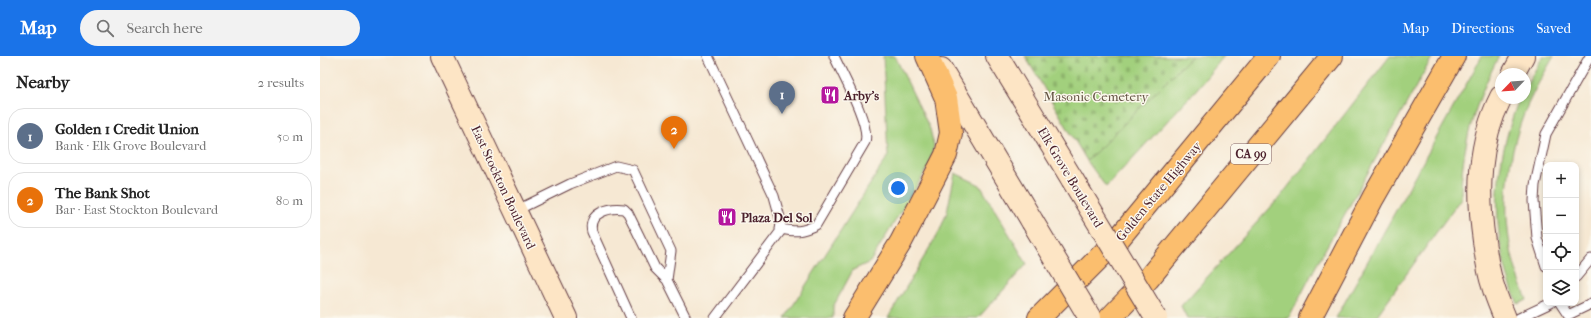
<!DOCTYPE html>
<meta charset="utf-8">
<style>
body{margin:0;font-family:"IM FELL French Canon",serif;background:#f2f2f2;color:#222}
.controls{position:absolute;right:12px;bottom:12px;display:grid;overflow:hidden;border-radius:8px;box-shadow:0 2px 6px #0003}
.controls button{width:36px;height:36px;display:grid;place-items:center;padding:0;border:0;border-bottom:1px solid #e0e0e0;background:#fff;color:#222;font:20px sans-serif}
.compass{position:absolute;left:1175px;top:12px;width:36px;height:36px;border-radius:50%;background:#fff;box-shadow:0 2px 6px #0003;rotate:245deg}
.you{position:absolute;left:578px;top:132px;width:14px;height:14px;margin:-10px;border:3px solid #fff;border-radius:50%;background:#1a73e8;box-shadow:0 0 0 6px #1a73e833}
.badge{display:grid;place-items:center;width:26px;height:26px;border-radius:50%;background:#1a73e8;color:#fff;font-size:13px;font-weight:700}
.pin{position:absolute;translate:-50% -33px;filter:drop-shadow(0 1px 2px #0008)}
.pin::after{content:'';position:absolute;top:21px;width:14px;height:12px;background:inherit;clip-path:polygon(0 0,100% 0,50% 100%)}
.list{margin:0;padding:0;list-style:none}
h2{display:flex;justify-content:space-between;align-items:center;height:52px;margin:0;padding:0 16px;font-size:17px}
h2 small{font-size:13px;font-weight:400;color:#767676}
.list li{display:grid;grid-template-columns:26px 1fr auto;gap:12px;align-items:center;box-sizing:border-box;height:56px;margin:0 8px 8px;padding:0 8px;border:1px solid #e0e0e0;border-radius:16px}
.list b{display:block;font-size:15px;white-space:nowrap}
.list p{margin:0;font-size:13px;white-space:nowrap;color:#767676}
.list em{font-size:13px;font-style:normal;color:#767676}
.icon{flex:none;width:22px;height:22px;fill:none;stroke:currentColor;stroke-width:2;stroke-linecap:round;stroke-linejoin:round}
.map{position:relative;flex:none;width:1271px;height:262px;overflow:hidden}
header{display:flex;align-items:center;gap:24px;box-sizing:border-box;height:56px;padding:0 20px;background:#1a73e8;color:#fff}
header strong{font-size:19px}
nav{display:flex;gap:22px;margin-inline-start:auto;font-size:14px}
.search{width:280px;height:36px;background:#f2f2f2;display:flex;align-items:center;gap:10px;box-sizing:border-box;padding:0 14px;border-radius:22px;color:#767676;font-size:15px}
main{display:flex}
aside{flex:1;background:#fff}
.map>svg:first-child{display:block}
.grass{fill:#a2d07d;stroke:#767854}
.cemetery{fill:url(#cemetery-stones);stroke:#767854}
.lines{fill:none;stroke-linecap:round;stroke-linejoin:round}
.lane-casing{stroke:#643d44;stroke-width:11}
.secondary-casing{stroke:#643d44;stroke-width:24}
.highway-casing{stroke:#643d44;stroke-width:24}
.lane{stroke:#fff;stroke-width:9}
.secondary{stroke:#fde5c5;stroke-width:22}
.highway{stroke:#fbbe6e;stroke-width:22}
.secondary-bridge-casing{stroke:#643d44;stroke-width:24;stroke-linecap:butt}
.secondary-bridge{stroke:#fde5c5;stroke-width:22}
.labels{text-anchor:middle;stroke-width:3;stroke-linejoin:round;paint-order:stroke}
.shield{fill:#fbf7ec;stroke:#7f6065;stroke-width:1}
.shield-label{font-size:12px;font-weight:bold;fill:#4a1f2b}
.poi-label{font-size:13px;font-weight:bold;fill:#4a1f2b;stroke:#fbf7ec;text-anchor:start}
.park-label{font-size:13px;fill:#645444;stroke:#fbf7ec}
.street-label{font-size:13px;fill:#4a1f2b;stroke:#fbf7ec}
</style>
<header>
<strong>Map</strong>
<div class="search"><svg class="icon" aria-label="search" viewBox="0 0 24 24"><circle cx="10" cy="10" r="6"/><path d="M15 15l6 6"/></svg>Search here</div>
<nav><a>Map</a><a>Directions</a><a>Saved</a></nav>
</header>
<main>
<aside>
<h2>Nearby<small>2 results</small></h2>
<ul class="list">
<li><span class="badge" style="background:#5c6f8a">1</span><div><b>Golden 1 Credit Union</b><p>Bank · Elk Grove Boulevard</p></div><em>50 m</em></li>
<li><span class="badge" style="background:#e8710a">2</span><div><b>The Bank Shot</b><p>Bar · East Stockton Boulevard</p></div><em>80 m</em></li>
</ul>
</aside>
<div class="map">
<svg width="1271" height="262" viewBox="0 0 1271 262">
<defs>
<pattern id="cemetery-stones" width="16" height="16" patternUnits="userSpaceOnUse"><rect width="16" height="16" fill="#a2d07d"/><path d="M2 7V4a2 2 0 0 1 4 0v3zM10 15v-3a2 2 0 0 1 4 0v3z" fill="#8db26c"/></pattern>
</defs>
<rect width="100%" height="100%" fill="#fbf7ec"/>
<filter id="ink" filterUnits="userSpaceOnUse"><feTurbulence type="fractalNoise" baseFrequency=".025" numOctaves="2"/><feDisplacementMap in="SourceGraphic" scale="8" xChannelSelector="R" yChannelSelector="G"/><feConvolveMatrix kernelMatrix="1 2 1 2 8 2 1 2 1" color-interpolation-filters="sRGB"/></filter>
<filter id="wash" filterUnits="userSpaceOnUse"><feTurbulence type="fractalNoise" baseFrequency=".012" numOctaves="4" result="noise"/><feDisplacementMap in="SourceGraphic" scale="16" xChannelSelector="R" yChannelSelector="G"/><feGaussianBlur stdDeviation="0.9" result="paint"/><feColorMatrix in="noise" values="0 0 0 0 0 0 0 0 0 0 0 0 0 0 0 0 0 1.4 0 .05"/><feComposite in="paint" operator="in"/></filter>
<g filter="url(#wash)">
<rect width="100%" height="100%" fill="#f6e8d3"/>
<path class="grass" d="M563 0H575L610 73 614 90 609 110 550 206 533 214 513 251V262H465L568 100Z
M872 0H904L876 34 786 131 767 105Z
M1070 0H1113L997 208 969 262H867L861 250 960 141Z
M1162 0H1179C1155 46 1141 90 1141 142L1055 262H1016Z
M1223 0H1234C1225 16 1215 32 1208 48 1187 97 1180 155 1194 207 1197 219 1203 232 1207 244L1198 248C1174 193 1172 137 1187 80 1191 67 1194 54 1200 42H1205V32Z
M635 117 660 129 707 208 658 262H568L620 174 627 156Z"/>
<path class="cemetery" d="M705 0H872L767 105Z"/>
</g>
<g filter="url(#ink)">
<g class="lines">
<g class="lane-casing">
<path id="lane" d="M388 0 454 140 461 165 460 176 395 262
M195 155 250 128 296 110 313 114 351 195 347 224 366 262
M460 173C477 176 481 176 496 169L545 86C551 69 522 18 514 0
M1226 210 1217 182 1214 145 1215 129 1226 78 1270 0
M1256 221 1271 203
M1240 247 1248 259 1271 248
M311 262 272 176C267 157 289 151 304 153L308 157 335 212 347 224
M1199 262 1231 247"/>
</g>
<g class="secondary-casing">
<path id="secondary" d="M122 0 246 262
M677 0 752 123
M621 13 712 165
M1193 18 1203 0
M1181 41C1158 87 1157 136 1164 185 1166 200 1168 216 1173 230 1176 241 1181 252 1185 262"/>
</g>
<g class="highway-casing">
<path id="highway" d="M534 262 581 186 626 99 631 77 626 42 607 0
M719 262 800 181 949 0
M790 262 828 223 1012 0
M990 262 1053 142 1134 0"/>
</g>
<use href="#lane" class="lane"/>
<use href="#secondary" class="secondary"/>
<use href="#highway" class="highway"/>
<g class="secondary-bridge-casing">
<path id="secondary-bridge" d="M752 123 836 262
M712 165 770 262"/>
</g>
<use href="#secondary-bridge" class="secondary-bridge"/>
</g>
</g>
<defs>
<g id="restaurant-square" transform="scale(1)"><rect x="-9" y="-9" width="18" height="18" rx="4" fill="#b5179e" stroke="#fbf7ec"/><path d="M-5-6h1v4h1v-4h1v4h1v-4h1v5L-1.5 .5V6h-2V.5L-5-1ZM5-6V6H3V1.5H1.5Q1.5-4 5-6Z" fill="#fff"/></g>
</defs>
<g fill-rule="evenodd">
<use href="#restaurant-square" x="510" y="39"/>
<use href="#restaurant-square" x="407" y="161"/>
</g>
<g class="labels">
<rect class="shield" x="911" y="88" width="40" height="20" rx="3"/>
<g class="shield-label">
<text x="931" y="102">CA 99</text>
</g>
<g class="poi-label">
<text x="524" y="44">Arby's</text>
<text x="421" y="166">Plaza Del Sol</text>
</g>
<g class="park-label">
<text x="776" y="45">Masonic Cemetery</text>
</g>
<g class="street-label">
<text transform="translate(751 121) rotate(59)" y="5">Elk Grove Boulevard</text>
<text transform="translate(184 131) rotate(65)" y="5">East Stockton Boulevard</text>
<text transform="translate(838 135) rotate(-50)" y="5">Golden State Highway</text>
</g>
</g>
</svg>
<div class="controls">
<button>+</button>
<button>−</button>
<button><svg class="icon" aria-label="locate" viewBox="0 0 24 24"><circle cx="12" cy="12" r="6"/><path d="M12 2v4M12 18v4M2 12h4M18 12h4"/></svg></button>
<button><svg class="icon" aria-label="layers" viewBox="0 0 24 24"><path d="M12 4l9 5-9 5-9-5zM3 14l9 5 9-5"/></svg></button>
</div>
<svg class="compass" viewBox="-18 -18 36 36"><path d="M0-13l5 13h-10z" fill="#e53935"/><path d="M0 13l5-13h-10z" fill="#767676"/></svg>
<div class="you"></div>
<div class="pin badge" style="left:462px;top:58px;background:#5c6f8a">1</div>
<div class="pin badge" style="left:354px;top:93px;background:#e8710a">2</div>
</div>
</main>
